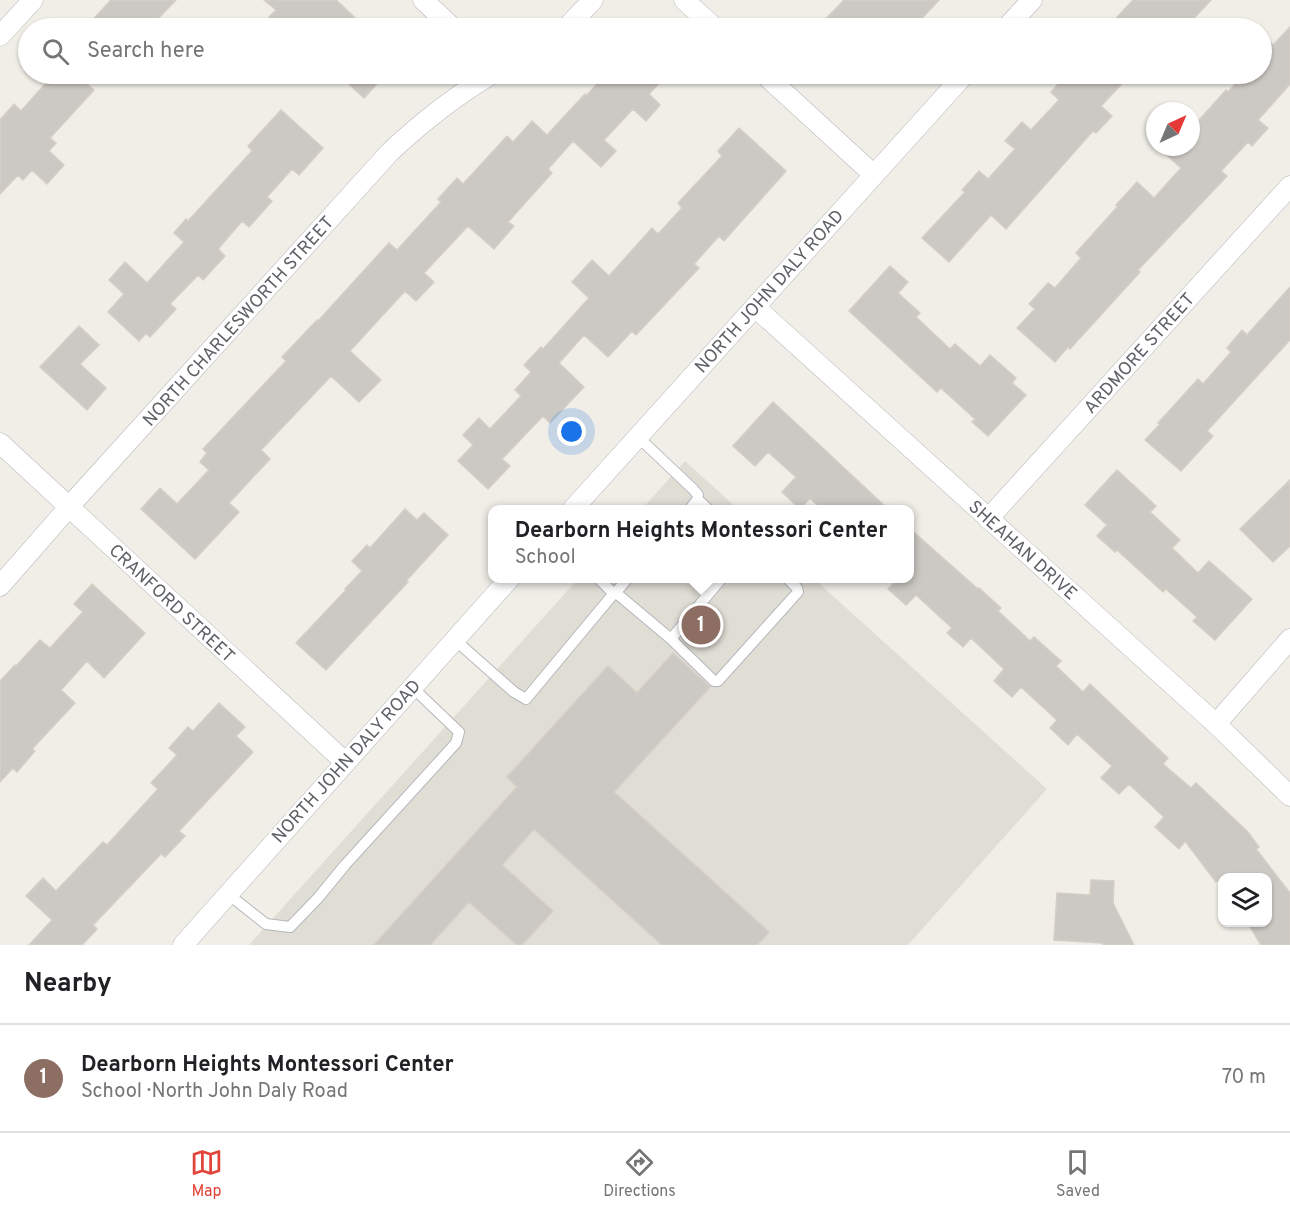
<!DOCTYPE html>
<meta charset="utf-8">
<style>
body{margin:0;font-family:Overpass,sans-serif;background:#f6f6f6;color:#202124}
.controls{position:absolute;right:18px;bottom:18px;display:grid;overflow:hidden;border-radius:12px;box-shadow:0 2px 4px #0004}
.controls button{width:54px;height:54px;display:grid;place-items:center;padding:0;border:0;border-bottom:2px solid #e0e0e0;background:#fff;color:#202124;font:30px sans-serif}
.compass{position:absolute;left:1146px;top:102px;width:54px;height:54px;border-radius:50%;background:#fff;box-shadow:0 2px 4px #0004;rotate:44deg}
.you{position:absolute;left:572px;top:432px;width:21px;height:21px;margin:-15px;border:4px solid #fff;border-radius:50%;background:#1a73e8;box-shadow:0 0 0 9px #1a73e833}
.badge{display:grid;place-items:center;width:39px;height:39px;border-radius:50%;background:#e34439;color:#fff;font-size:20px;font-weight:700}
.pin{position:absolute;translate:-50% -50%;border:3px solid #fff;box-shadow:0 2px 6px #0006}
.popup{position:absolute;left:488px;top:505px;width:426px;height:78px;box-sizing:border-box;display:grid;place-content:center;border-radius:12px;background:#fff;filter:drop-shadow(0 2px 4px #0005);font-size:20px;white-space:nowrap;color:#757577}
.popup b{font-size:22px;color:#202124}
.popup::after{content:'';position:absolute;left:50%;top:100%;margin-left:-12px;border:12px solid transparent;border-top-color:#fff}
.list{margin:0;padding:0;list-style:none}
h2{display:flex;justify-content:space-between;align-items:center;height:78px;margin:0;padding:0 24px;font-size:26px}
h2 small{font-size:20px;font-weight:400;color:#757577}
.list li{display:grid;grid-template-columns:39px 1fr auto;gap:18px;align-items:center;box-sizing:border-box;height:108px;padding:0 24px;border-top:2px solid #e0e0e0}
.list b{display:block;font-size:22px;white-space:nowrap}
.list p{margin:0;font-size:20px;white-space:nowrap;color:#757577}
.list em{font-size:20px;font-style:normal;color:#757577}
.icon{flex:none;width:33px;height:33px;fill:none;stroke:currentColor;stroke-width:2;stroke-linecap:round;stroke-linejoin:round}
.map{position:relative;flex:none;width:1290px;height:945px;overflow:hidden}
.search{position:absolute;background:#fff;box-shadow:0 2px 4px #0004;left:18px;right:18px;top:18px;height:66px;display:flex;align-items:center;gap:15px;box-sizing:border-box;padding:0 21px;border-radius:33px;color:#757577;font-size:22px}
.sheet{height:186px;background:#fff}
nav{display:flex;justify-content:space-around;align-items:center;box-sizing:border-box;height:84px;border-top:2px solid #e0e0e0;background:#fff;font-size:16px;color:#757577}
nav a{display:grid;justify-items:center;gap:3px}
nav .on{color:#e34439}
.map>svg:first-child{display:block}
.education{fill:#e0ddd5}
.building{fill:#ccc9c4;stroke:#d4cfc5;stroke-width:1.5}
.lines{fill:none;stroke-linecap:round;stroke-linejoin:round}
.service-casing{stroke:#b4b7bb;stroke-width:12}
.minor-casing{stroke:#b4b7bb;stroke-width:21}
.service{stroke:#fff;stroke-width:10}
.minor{stroke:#fff;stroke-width:20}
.labels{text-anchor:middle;stroke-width:5;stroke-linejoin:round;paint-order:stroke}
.street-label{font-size:18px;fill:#5e6266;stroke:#fff}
</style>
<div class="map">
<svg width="1290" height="945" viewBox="0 0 1290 945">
<rect width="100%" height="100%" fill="#f0eee7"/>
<path class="education" d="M685 461 738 509 641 510Z
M578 579H814L1047 789 908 945H249Z"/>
<path class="building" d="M111 0H176L149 28H85Z
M264 0H336L366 28H281L269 17 276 10Z
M844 0H939L913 28H817Z
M1133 0H1211L1185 28H1107Z
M1290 27V84L1258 120 1268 128 1252 146 1248 142 1221 171 1227 176 1138 270 1140 272 1070 349 1068 347 1055 362 1017 328 1035 309 1029 304 1048 283 1055 288 1081 258 1076 253 1118 206 1116 205 1137 182 1154 198 1181 168 1158 147H1191V129L1226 90 1228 92 1244 74H1262V54L1271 43 1273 45Z
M54 74H76L94 90 50 138 56 143 49 151 64 165 47 184 32 170 23 180 18 175 0 194V120L14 104 21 111Z
M338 74H386L364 98Z
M606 74H668L649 94 660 105 646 121 633 109 604 140 616 151 601 167 573 141 548 169 552 173 508 222 514 226 494 249 468 226 424 273 434 282 416 301 405 291 350 351 381 380 359 402 331 376 261 450 270 459 229 503 239 512 195 559 141 509 160 488 177 504 209 470 200 462 207 453 203 449 286 361 282 357 317 320 318 321 389 243 397 250 441 202 438 199 457 178 463 184 507 136 513 142 532 121 547 135 585 94 586 96Z
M1067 74H1131L1101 106 1112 116 1096 133 1093 131 1006 229 991 215 949 262 922 238 965 192 962 190 979 171 988 179 1015 149 1005 141 1022 122 1031 130 1059 100 1051 92Z
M281 110 323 148 299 175 292 169 267 197 272 201 249 227 242 221 218 249 225 256 203 280 198 275 170 304 176 309 150 337 146 333 139 341 108 312 124 294 109 280 125 262 147 283 184 242 174 233 186 219 188 221 252 151 248 146Z
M739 128 786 171 724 241 719 236 694 264 699 268 636 335 632 331 608 357 584 335 559 363 584 387 550 423 543 416 502 459 510 466 488 489 458 461 473 445 463 435 479 418 490 429 521 396 515 390 531 372 524 365 541 347 543 349 589 298 572 282 592 260 609 276 652 228 658 234 682 208 678 203 722 156 718 151Z
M890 266 908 282 898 293 920 313 916 317 950 349 955 344 980 366 990 355 1016 378 1012 383 1026 395 988 436 972 422 975 419 941 388 937 392 849 311Z
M1290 287V340L1207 431 1213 436 1181 471 1145 440 1160 424 1158 423 1198 379 1203 384 1231 352 1227 348 1242 330 1247 335Z
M79 326 99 345 80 364 106 388 87 410 40 367Z
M773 402 812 438 889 510H822L810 498 800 509 782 492 796 477 768 452 755 466 733 446Z
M1117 470 1156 506 1150 512 1180 540 1172 548 1198 573 1209 561 1252 599 1215 640 1193 621 1197 617 1166 589 1163 592 1117 550 1115 552 1097 536 1107 525 1085 505Z
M1290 480V546L1273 562 1240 529Z
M405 509 417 520 424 513 448 535 406 581 408 582 326 670 296 643 346 590 345 589 362 571 352 561 367 545 370 548Z
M909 528 978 589 979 588 1001 608 998 611 1030 641 1034 637 1061 661 1056 666 1083 692 1090 684 1168 758 1163 764 1191 788 1196 783 1248 832 1259 847 1256 849 1290 893V945H1261L1247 922H1268V878H1222L1216 882 1185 841 1179 849 1155 827 1164 817 1129 784 1119 794 1101 778 1112 766 1077 734 1068 745 1050 728 1057 720 1021 687 1012 697 994 681 1004 669 971 638 963 647 947 633 952 628 916 595 906 605 888 589 898 579H909Z
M92 584 145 633 104 678 87 661 61 690 75 703 32 749 35 751 17 772 13 768 0 782V681L15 665 16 666 40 640 50 648 83 612 74 604Z
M673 653 710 687 614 792 769 932 757 945H662L534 829 502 865 553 911 522 945H517L469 902 430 945H374L517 787 507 777 608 666 637 693Z
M219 703 245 727 236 736 253 752 179 831 185 836 165 857 161 854 93 925 97 929 82 945H29L52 920 26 896 43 878 56 891 103 842 107 845 158 789 151 783 177 755 169 748 188 727 193 731Z
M1091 880 1114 881 1113 903 1134 945H1104L1102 943 1054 940 1057 893 1090 895Z"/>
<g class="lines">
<g class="service-casing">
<path id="service" d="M638 437 693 489 698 495 697 500 689 510
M697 499 709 510
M598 578 613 593 617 591 628 578
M671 639 714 681H718L798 592 797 588 787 578
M455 640 514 692 526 699 615 592 671 639 722 578
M228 894 266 924 290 927 318 898 345 865 456 743 459 732 412 687"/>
</g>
<g class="minor-casing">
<path id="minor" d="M423 0 453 28
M684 0 715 28
M566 28 593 0
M1006 28 1032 0
M0 36 33 0
M764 74 874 175
M755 307 1216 724 1290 796
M0 443 345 762
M572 510 965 74
M988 519 1290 186
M0 586 76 499 390 152C422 122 455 96 492 74
M1216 724 1290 639
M183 945 510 578"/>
</g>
<use href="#service" class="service"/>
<use href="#minor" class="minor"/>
</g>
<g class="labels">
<g class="street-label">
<text transform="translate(769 291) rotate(-48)" y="6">NORTH JOHN DALY ROAD</text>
<text transform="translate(238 321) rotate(-48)" y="6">NORTH CHARLESWORTH STREET</text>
<text transform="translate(1139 353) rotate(-48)" y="6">ARDMORE STREET</text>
<text transform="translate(1023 550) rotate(42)" y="6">SHEAHAN DRIVE</text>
<text transform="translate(172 603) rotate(43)" y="6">CRANFORD STREET</text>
<text transform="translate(346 761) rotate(-48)" y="6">NORTH JOHN DALY ROAD</text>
</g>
</g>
</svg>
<div class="controls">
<button><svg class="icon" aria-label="layers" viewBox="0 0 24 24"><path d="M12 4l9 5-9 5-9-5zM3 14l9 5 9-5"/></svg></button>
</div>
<svg class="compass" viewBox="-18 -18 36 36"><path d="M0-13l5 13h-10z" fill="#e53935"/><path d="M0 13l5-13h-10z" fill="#757577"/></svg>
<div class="you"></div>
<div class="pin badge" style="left:701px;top:625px;background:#8d6e63">1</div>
<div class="popup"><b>Dearborn Heights Montessori Center</b>School</div>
<div class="search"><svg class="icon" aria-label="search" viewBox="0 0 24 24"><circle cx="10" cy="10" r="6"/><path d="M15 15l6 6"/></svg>Search here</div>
</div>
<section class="sheet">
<h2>Nearby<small></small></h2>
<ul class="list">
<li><span class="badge" style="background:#8d6e63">1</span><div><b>Dearborn Heights Montessori Center</b><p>School · North John Daly Road</p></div><em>70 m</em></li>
</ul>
</section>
<nav>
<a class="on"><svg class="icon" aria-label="map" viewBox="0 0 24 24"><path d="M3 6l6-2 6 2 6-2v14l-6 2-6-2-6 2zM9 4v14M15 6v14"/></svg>Map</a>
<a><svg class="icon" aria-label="directions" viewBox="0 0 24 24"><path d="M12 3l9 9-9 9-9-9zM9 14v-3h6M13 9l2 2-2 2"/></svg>Directions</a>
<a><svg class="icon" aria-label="saved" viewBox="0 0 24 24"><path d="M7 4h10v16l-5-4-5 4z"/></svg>Saved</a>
</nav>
